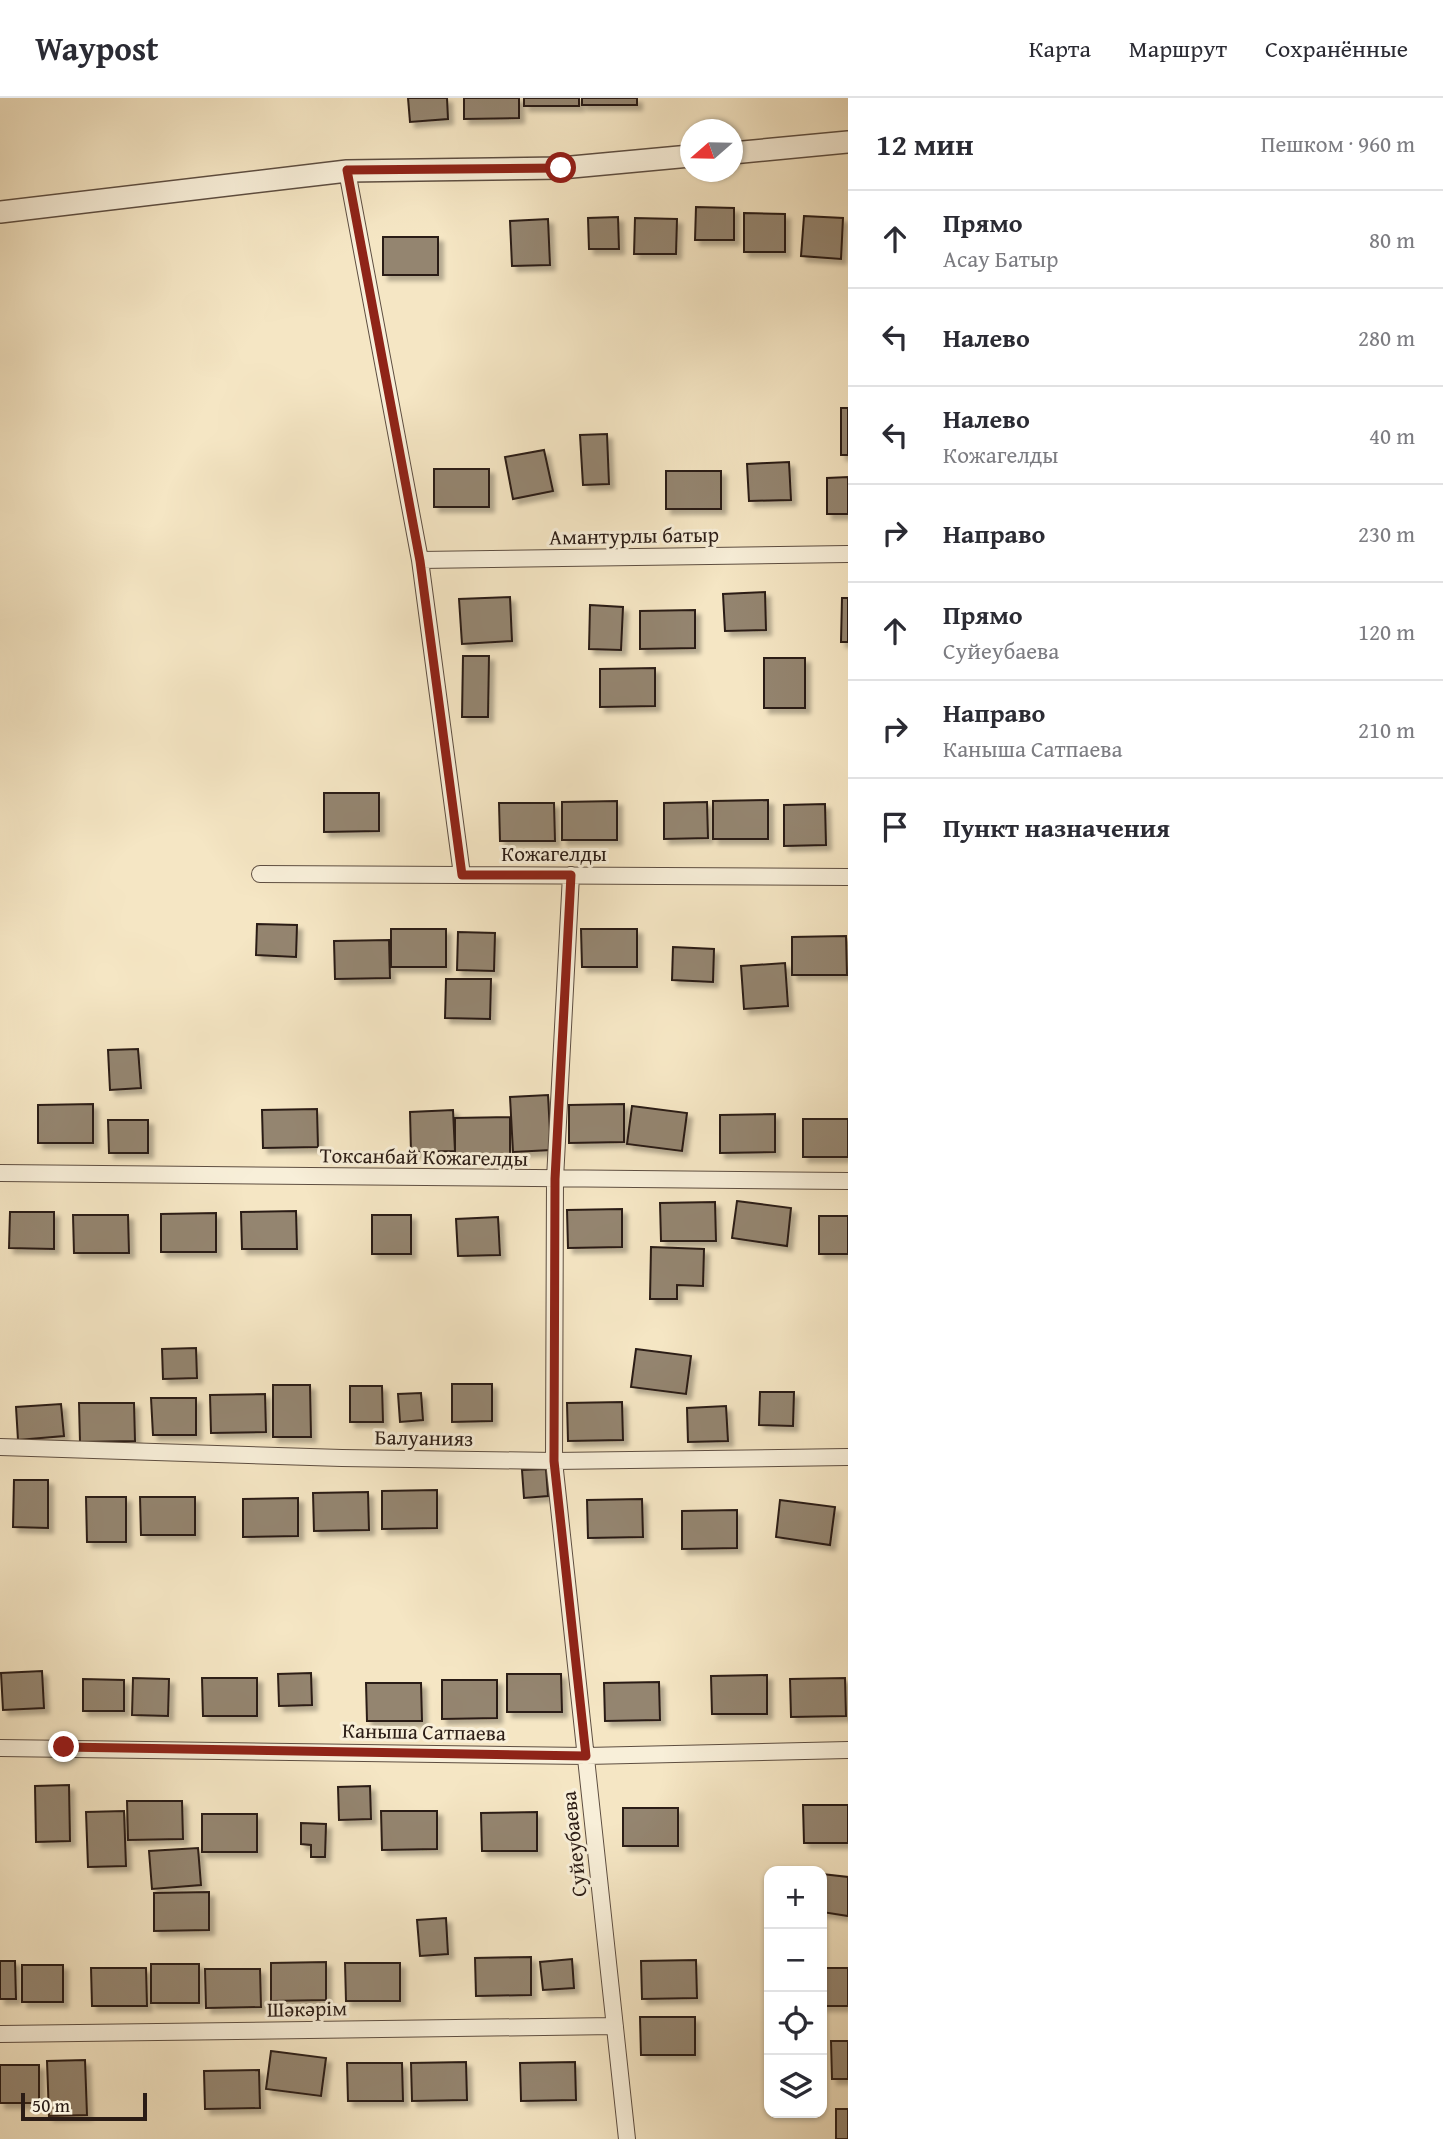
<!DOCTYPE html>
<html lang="ru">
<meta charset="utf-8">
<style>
body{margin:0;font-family:"Gentium Book Plus",serif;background:#f7f7f7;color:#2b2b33}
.controls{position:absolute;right:21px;bottom:21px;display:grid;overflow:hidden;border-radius:14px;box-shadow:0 2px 5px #0004}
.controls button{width:63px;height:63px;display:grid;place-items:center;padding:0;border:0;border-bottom:2px solid #e1e1e2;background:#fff;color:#2b2b33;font:35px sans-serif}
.compass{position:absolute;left:680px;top:21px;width:63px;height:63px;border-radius:50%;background:#fff;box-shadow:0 2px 5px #0004;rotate:250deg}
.scale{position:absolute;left:21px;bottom:18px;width:126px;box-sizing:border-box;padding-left:7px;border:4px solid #2b1c15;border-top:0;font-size:19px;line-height:24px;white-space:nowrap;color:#2b1c15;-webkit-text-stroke:5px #f8efd9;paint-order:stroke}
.stop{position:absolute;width:21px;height:21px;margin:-16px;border:5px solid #8f2418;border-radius:50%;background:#fff}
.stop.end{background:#8f2418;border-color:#fff;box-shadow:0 2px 7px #0008}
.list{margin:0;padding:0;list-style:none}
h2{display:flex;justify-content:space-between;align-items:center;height:91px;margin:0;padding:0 28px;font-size:30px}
h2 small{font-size:23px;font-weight:400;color:#7c7c81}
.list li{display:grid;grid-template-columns:46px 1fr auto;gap:21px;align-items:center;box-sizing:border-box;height:98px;padding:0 28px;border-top:2px solid #e1e1e2}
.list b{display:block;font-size:26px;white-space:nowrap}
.list p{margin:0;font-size:23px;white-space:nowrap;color:#7c7c81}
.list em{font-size:23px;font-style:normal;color:#7c7c81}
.icon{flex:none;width:38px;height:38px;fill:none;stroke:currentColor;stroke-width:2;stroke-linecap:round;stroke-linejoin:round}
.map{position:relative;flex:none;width:848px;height:2041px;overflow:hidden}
header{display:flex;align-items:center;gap:42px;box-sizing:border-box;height:98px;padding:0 35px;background:#fff;border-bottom:2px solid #e1e1e2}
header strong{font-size:33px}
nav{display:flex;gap:38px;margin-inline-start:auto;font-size:24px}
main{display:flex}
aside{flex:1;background:#fff}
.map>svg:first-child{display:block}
.building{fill:#948570;stroke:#2b1c15;stroke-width:2;filter:url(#shadow)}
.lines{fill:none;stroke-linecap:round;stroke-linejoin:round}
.minor-casing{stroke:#5e4e41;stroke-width:18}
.tertiary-casing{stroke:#5e4e41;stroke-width:24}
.minor{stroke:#f8efd9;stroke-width:16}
.tertiary{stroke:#f8efd9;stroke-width:21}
.route{stroke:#8f2418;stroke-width:9}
.labels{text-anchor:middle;stroke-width:6;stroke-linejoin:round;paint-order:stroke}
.street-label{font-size:21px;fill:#2b1c15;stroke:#f8efd9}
</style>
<header>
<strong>Waypost</strong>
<nav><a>Карта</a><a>Маршрут</a><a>Сохранённые</a></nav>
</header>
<main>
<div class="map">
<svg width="848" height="2041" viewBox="0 0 848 2041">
<defs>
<filter id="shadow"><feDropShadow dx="5" dy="5" stdDeviation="2" flood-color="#0004"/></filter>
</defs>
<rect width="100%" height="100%" fill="#f5e6c4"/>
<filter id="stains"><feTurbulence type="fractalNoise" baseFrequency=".00286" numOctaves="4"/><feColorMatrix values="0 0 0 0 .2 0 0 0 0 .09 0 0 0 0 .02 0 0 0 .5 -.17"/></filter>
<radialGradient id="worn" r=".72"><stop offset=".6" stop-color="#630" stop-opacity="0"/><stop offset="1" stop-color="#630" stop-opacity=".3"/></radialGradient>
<path class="building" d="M408 0H447L448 21 410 24Z
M464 0H519V20L464 21Z
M524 0H579V8H524Z
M582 0H637V7H582Z
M696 109 734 110V142H695Z
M744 115 785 116V154H744Z
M804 118 843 120 841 161 801 158Z
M618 119 619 151H589L588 120Z
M635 120 677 121 676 156H634Z
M548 121 550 167 512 168 510 123Z
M383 139H438V177H383Z
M841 310H848V357H841Z
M607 336 609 386 583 387 580 337Z
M544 352 553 393 513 401 505 359Z
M789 364 791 402 749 403 747 366Z
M434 371H489V409H434Z
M666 373H721V411H666Z
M848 379V416H827V380Z
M765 494 766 532 725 533 723 496Z
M510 499 512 543 462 546 459 501Z
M842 500H848V544H841Z
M590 507 623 509 621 552 589 551Z
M695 512V550L640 551V513Z
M463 558H489L488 619H462Z
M764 560H805V610H764Z
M655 570V608L600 609V571Z
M324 695H379V733L324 734Z
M768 702V741H713V703Z
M617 703V742H562V704Z
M707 704 708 740 664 741V705Z
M499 705H554L555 743H500Z
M825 706 826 747 784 748V707Z
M257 826 297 827 296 859 256 857Z
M391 831H446V869H391Z
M581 831H637V869H582Z
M458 834 495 835 494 873 457 872Z
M846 838 847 877H792V839Z
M389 842 390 880 335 881 334 843Z
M673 849 714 851 713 884 672 882Z
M785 865 788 908 744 911 741 868Z
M446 881H491L490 921 445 920Z
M138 951 141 990 110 992 108 952Z
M548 997 551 1052 513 1054 510 999Z
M93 1006V1045H38V1007Z
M624 1006V1044L569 1045V1007Z
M632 1008 687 1015 682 1053 627 1046Z
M317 1011 318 1049 263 1050 262 1012Z
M453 1012 455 1053 411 1054 410 1014Z
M775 1016V1054L720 1055V1017Z
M510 1019V1057L455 1058V1020Z
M803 1021H848V1059H803Z
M108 1022H148V1055H109Z
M737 1103 791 1110 787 1148 732 1140Z
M715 1104 716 1143H661L660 1105Z
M622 1111V1149L568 1150 567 1112Z
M296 1113 297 1151H242L241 1114Z
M10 1114H54V1151L9 1150Z
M216 1115V1154H161V1116Z
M73 1117H128L129 1155H74Z
M372 1117H411V1156H372Z
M819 1118H848V1156H819Z
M498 1119 500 1157 458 1158 456 1121Z
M651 1149 704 1151 703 1188 677 1187V1201H650Z
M196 1250 197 1280 163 1281 162 1251Z
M636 1251 691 1258 686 1296 631 1289Z
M452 1286H492V1323L452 1324Z
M273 1287H310L311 1339H273Z
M350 1288H382L383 1324H350Z
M760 1294H794L793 1328 759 1327Z
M421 1295 423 1322 400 1324 398 1296Z
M265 1296 266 1334 211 1335 210 1297Z
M151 1300H196V1337H153Z
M622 1304 623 1342 568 1343 567 1305Z
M79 1305H134L135 1343 80 1344Z
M61 1306 64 1338 18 1342 16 1309Z
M726 1308 728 1343 688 1344 687 1310Z
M546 1371 548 1398 524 1400 522 1372Z
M14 1382H48V1430L13 1429Z
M437 1392V1430L382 1431V1393Z
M368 1394 369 1432 314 1433 313 1395Z
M86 1399H126V1444H87Z
M140 1399H195V1437H141Z
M298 1400V1438L243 1439V1401Z
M642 1401 643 1439 588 1440 587 1402Z
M780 1402 835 1409 830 1447 776 1439Z
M737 1412V1450L682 1451V1413Z
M42 1573 44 1610 3 1612 1 1575Z
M311 1575 312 1607 279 1608 278 1576Z
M507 1576H561L562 1614H507Z
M767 1577V1616H712L711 1578Z
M133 1580 169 1581 168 1618 132 1617Z
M202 1580H257V1618H203Z
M845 1580 846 1618 791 1619 790 1581Z
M83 1581 124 1582V1613H83Z
M442 1582H497V1620L442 1621Z
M659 1584 660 1622 605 1623 604 1585Z
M366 1585H421L422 1623H367Z
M69 1687 70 1743 36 1744 35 1688Z
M370 1688 371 1721 339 1722 338 1689Z
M127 1703H182L183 1741 128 1742Z
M803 1707H848V1745H804Z
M623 1710H678V1748H623Z
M124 1713 126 1768 88 1769 86 1714Z
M381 1713H437V1751L382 1752Z
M537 1714V1753H482L481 1715Z
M202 1716H257V1754H202Z
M301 1725 326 1726 325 1759H311V1747L301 1746Z
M198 1750 201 1787 152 1791 149 1753Z
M822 1776 848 1779V1818L822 1814Z
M209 1794V1832L154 1833V1795Z
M446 1820 448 1856 420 1858 417 1822Z
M531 1859V1897L476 1898 475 1860Z
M572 1861 574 1890 543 1892 540 1864Z
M696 1862 697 1900 642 1901 641 1863Z
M0 1863H15L16 1901H0Z
M326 1864V1902L271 1903V1865Z
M345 1865H400V1903H346Z
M151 1866H199V1905H151Z
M22 1867H63V1904H22Z
M91 1870H146L147 1908H92Z
M822 1870H848V1908H822Z
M205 1871H260L261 1909 206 1910Z
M640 1919H695V1957H641Z
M831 1943H848V1981H832Z
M271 1953 326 1960 321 1998 266 1991Z
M85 1962 87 2017 49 2018 47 1963Z
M466 1964 467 2002 412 2003 411 1965Z
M575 1964 576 2002 521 2003 520 1965Z
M347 1965H402L403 2003H348Z
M0 1967H39V2005H0Z
M259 1972 260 2010 205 2011 204 1973Z
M836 2011H848V2041H836Z"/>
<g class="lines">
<g class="minor-casing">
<path id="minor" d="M347 73 420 462 462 777
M420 462 848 456
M260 776 848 779
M571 777 555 1081 554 1363 627 2041
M0 1075 848 1083
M0 1349 342 1360 554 1363 848 1359
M0 1650 586 1658 848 1652
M0 1936 615 1928"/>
</g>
<g class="tertiary-casing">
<path id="tertiary" d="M732 55 848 44
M0 114 347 73 561 70 690 58"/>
</g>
<use href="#minor" class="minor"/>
<use href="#tertiary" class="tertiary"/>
</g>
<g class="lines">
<path class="route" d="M64 1649 586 1658 554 1363 555 1081 571 777H462L420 463 347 72 561 70"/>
</g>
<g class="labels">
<g class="street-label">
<text transform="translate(634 438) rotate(-1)" y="7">Амантурлы батыр</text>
<text x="554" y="763">Кожагелды</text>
<text transform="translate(424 1059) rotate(1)" y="7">Токсанбай Кожагелды</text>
<text transform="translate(424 1340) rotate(1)" y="7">Балуанияз</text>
<text transform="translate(424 1634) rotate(1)" y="7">Каныша Сатпаева</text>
<text transform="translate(574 1746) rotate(-96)" y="7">Суйеубаева</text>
<text transform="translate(307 1911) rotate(-1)" y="7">Шәкәрім</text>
</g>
</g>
<rect width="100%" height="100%" filter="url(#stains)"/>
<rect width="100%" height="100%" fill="url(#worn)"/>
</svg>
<div class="controls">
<button>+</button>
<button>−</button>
<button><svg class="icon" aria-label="locate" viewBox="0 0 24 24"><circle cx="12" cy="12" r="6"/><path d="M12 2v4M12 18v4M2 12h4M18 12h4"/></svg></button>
<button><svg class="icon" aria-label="layers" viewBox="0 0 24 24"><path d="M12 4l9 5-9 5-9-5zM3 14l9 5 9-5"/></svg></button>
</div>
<svg class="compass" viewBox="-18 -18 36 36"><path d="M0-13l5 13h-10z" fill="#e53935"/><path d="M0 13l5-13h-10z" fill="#7c7c81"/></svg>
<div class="scale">50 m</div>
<div class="stop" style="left:561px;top:70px"></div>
<div class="stop end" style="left:64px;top:1649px"></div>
</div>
<aside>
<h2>12 мин<small>Пешком · 960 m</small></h2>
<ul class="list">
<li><svg class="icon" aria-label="ahead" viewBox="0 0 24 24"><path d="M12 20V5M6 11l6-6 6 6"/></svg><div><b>Прямо</b><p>Асау Батыр</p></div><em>80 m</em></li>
<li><svg class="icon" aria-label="left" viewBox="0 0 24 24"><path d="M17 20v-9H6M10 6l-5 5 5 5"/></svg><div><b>Налево</b></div><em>280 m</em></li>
<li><svg class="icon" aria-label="left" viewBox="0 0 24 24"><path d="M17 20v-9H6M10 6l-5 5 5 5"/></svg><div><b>Налево</b><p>Кожагелды</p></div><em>40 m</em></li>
<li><svg class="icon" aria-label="right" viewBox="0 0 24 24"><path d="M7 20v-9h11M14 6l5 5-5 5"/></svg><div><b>Направо</b></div><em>230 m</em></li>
<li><svg class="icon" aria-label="ahead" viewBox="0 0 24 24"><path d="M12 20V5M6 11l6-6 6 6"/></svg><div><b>Прямо</b><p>Суйеубаева</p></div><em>120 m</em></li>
<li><svg class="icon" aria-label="right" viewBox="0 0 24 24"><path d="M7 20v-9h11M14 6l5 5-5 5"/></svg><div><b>Направо</b><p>Каныша Сатпаева</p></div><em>210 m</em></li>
<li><svg class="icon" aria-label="arrive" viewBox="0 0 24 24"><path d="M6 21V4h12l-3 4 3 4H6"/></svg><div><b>Пункт назначения</b></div></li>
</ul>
</aside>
</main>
